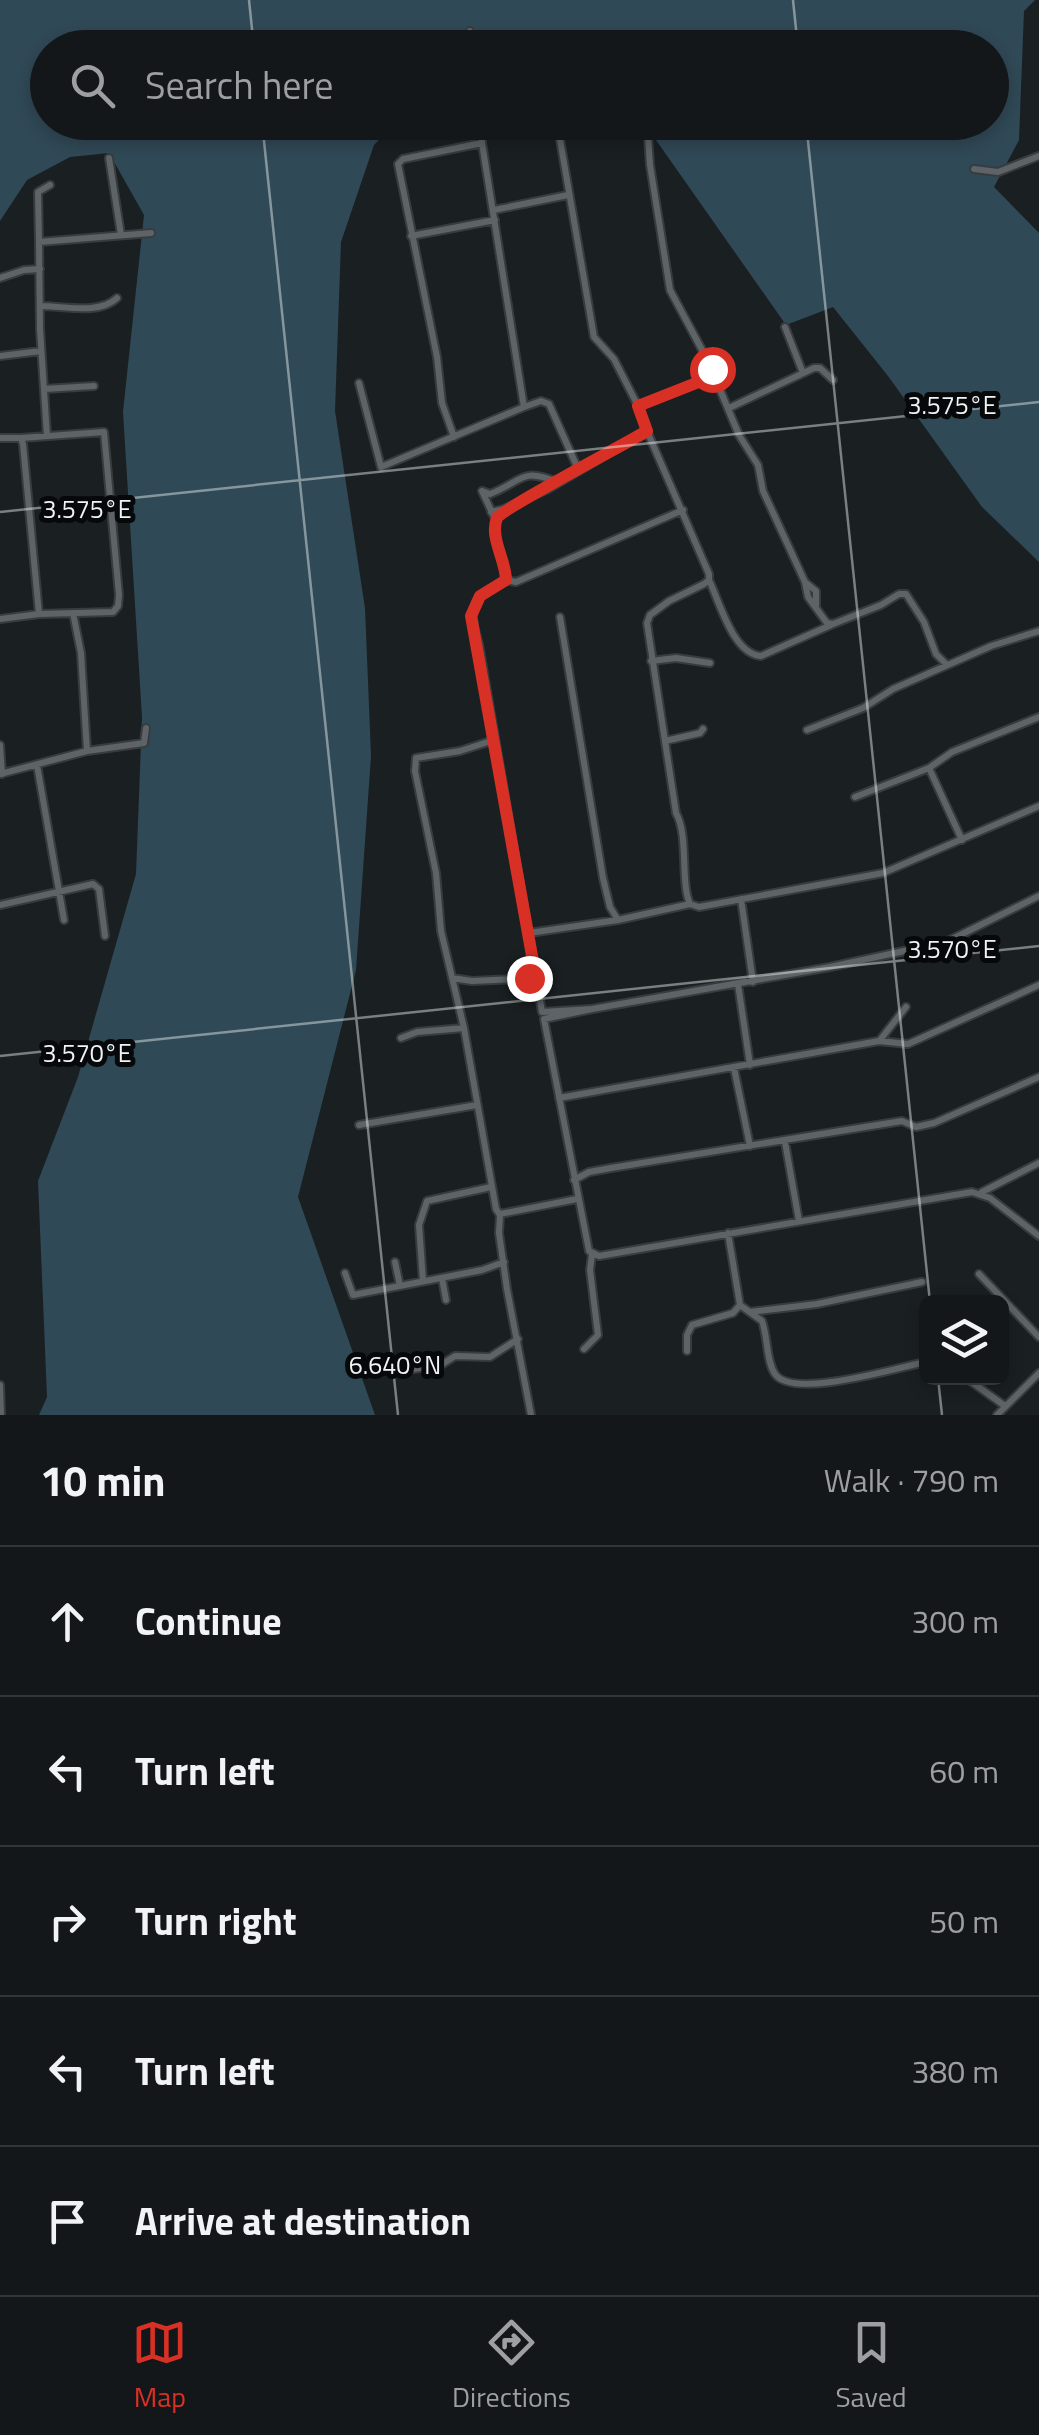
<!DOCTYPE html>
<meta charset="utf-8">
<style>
body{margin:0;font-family:"Titillium Web",sans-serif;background:#212427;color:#f1f3f6}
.controls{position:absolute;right:30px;bottom:30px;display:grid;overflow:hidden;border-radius:15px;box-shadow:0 5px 15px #0003}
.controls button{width:90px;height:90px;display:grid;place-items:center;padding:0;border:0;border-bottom:2px solid #333639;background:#14171a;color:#f1f3f6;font:50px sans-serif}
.stop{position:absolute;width:30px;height:30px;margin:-22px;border:8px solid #d93025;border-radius:50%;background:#fff}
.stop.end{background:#d93025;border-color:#fff;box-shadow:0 2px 10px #0008}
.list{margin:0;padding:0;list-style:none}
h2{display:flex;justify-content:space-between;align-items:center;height:130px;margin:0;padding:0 40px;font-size:42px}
h2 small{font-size:32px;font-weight:400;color:#9d9fa2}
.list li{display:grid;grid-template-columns:65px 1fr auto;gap:30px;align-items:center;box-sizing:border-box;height:150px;padding:0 40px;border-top:2px solid #333639}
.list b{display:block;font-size:38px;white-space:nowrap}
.list em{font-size:32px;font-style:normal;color:#9d9fa2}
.icon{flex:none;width:55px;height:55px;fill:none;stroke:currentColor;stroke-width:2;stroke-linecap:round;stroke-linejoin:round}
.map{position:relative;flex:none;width:1039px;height:1415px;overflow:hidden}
.search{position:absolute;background:#14171a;box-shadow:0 5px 15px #0003;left:30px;right:30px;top:30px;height:110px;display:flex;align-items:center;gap:25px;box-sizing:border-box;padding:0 35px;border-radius:55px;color:#9d9fa2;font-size:38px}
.sheet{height:880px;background:#14171a}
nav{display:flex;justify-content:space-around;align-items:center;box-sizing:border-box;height:140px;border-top:2px solid #333639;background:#14171a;font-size:28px;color:#9d9fa2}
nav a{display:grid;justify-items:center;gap:5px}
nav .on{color:#d93025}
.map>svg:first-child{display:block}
.green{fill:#304956}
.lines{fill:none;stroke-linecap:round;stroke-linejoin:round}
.street-casing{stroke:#383c3e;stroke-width:10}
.street{stroke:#5d6367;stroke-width:6}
.route{stroke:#d93025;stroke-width:12}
.ticks{fill:none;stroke:#eff3f5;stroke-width:2.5;stroke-opacity:0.45}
.ticks-label{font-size:25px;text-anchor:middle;fill:#eff3f5;stroke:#07080a;stroke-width:10;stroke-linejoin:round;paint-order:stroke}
</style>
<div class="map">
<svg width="1039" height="1415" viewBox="0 0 1039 1415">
<rect width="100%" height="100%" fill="#1a1f22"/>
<path class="green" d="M0 0H1035L1024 11 1019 140 994 187 1039 233V562L982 507 888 376 833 307 786 325 644 123 992 122V48H561L540 38 503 48H48V122L395 123 374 145 341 242 335 411 365 608 371 756 356 970 298 1197 375 1415H39L47 1397 38 1181 78 1077 136 874 142 717 123 412 144 215 109 153 70 157 27 180 0 221Z"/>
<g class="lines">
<g class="street-casing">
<path id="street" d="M470 31 472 48
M546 45 547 48
M480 122 482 143
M557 122 594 337 614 359 638 406 714 376
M647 122 650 165 670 290 708 361 739 435 758 465 763 491 805 582 808 597 827 623 833 624 881 605 899 594H906L924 622 936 654 947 665
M109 158 121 235
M974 169 998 172 1039 156
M494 210 568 195
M411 236 495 220
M39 242 38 192 50 185
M0 278 24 270 40 269
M41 306C65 306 99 315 117 298
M785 327 803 373
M0 356 41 351
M359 383 381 467 524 407
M44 389 94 386
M729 408 814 368H820L833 380
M647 431 709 574V580L704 584 669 601 650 615 647 623 676 813C689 836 680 882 690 904
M47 436 40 329 39 242 151 233
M454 437 442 403 437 357 398 164 403 159 482 143 524 407 541 401 549 404 579 471
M0 438H21L23 444 39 614
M482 491 496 521 497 545 506 576C502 585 496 585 487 591 466 605 473 624 479 645L542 1012 592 1009 544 1019 589 1251 599 1256 972 1192 990 1198 1039 1236
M482 491 490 494C523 481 521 467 557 482
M491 512 504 509 548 489 647 431 638 406
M506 580 516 582 683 510
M709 580C720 603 733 654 761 656L831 625
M805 582 816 591V606
M73 613 81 653 87 751
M560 617 603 878 610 907 618 920
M0 619 39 614 113 612 118 606 119 595 104 432 21 438
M651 661 676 658 710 663
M807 730 863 708 893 689 991 646 1039 631
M494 740 460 751 416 758 415 771 436 873 441 931 464 1028 496 1209 500 1215 499 1233 507 1289 531 1415
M665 741 700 733 703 729
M0 745 2 774
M37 765 64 920
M929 768 962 840
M0 774 87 751 144 743 146 728
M855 797 929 768 952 752 1039 717
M741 899 753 982
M0 905 93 884 99 889 105 936
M529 933 618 920 690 904 699 907 883 873 1039 806
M452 978 472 981 536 978
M738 984 750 1065
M592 1009 830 967 946 942 1039 896
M401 1038 417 1032 464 1028
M880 1040 906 1007
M734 1068 750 1146
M559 1098 879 1041 908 1044 1039 985
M359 1125 477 1105
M785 1142 799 1221
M574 1180 589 1172 611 1168 902 1121 916 1127 934 1123 1039 1077
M982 1192 1039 1163
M500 1214 577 1199
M728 1233 740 1305 762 1321C768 1337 766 1361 775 1374 793 1400 899 1367 926 1362
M395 1262 400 1286
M345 1273 353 1295 482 1270 504 1262
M979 1274 1039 1337
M442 1278 446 1300
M423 1281 419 1225 427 1201 491 1187
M750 1312 817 1304 922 1282
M584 1349 598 1335 590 1270 592 1254
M687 1351V1335L692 1325 733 1313 740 1305
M413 1369 441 1365 455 1356 490 1357 518 1339
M966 1378 1005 1406
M0 1385 1 1415
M997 1415 1039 1373"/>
</g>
<use href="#street" class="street"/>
</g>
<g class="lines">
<path class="route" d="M529 978H536L471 616 480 596 506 580C506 560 489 537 497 518 502 509 627 443 647 431L638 406 714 376 712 369"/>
</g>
<path class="ticks" d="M249 0 254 48M793 0 798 48M262 122 398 1415M806 122 930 1302M0 512 1039 402M0 1056 1039 946M938 1378 942 1415"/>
<g class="ticks-label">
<text x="952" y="414">3.575°E</text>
<text x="87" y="518">3.575°E</text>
<text x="952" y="958">3.570°E</text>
<text x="87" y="1062">3.570°E</text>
<text x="395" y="1374">6.640°N</text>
</g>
</svg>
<div class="controls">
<button><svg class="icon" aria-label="layers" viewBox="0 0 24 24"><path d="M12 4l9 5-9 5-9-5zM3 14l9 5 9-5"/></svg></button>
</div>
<div class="stop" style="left:712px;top:369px"></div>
<div class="stop end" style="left:529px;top:978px"></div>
<div class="search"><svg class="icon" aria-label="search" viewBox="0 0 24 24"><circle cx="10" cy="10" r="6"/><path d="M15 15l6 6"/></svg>Search here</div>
</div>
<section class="sheet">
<h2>10 min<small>Walk · 790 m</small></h2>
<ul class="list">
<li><svg class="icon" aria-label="ahead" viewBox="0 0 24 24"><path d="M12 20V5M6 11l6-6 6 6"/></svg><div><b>Continue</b></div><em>300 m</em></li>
<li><svg class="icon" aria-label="left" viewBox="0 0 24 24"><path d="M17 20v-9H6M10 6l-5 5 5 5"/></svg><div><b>Turn left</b></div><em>60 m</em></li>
<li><svg class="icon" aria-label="right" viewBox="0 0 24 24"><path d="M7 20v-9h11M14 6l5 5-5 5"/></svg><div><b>Turn right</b></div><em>50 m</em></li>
<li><svg class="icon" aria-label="left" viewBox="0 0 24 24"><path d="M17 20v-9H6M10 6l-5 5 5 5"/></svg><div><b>Turn left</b></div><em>380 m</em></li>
<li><svg class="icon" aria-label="arrive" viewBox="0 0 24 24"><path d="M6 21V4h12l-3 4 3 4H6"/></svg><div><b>Arrive at destination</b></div></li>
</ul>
</section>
<nav>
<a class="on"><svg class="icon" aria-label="map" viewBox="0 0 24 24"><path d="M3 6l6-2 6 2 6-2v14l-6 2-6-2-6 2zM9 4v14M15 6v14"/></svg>Map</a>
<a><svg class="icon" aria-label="directions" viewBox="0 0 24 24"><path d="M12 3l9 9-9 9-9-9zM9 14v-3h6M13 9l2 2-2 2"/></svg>Directions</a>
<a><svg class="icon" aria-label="saved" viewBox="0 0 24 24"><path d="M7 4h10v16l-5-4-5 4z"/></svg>Saved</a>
</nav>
